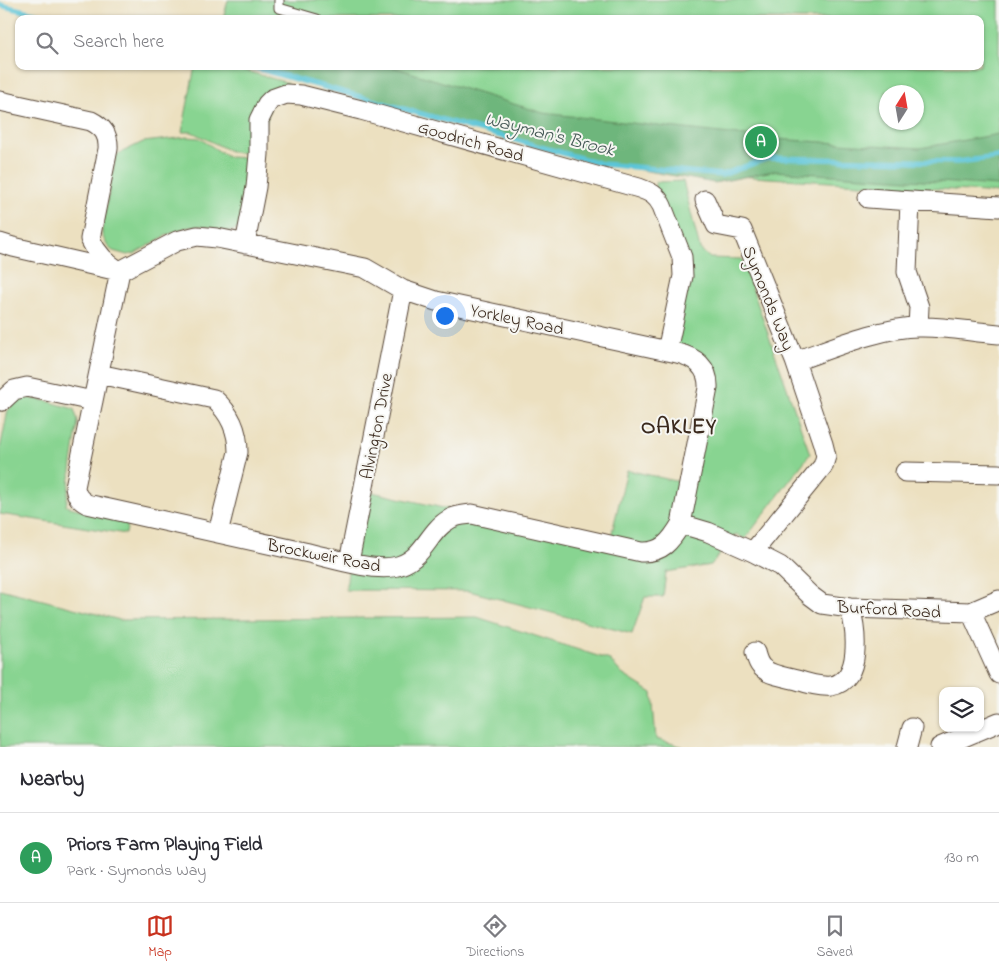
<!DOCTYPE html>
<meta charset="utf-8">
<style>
body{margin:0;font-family:"Indie Flower",sans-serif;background:#f2f2f3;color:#2b2b33}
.controls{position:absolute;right:15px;bottom:15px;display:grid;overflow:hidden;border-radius:10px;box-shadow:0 1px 4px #0004}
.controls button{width:45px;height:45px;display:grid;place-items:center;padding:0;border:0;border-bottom:1px solid #e1e1e2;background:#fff;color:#2b2b33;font:25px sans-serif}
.compass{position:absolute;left:879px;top:85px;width:45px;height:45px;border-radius:50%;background:#fff;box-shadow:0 1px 4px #0004;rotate:11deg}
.you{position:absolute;left:444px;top:315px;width:18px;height:18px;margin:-12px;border:4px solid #fff;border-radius:50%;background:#1a73e8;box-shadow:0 0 0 8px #1a73e833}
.badge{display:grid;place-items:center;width:32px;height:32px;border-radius:50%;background:#c8321e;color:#fff;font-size:16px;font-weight:700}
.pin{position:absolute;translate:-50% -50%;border:2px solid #fff;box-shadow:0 1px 5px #0006}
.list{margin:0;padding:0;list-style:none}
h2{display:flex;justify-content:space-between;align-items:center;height:65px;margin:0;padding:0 20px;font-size:21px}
h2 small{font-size:16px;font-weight:400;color:#7c7c81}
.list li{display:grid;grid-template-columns:32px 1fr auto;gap:15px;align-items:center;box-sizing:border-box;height:90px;padding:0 20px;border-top:1px solid #e1e1e2}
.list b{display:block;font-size:19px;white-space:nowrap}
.list p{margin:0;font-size:16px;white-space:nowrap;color:#7c7c81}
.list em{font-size:16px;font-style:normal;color:#7c7c81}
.icon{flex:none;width:28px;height:28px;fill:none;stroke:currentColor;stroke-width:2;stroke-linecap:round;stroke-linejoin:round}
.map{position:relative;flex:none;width:999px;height:747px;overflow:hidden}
.search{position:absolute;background:#fff;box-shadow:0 1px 4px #0004;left:15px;right:15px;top:15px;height:55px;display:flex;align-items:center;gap:12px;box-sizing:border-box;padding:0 18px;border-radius:10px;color:#7c7c81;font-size:19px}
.sheet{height:155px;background:#fff}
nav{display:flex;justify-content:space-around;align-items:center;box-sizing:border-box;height:70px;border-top:1px solid #e1e1e2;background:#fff;font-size:14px;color:#7c7c81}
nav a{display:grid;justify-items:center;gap:2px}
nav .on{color:#c8321e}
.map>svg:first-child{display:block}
.green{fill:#88d491;stroke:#627f58;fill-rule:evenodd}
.forest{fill:#6eb67b;stroke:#54704c}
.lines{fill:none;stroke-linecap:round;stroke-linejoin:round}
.stream{stroke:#5bc5d7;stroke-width:5.5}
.lane-casing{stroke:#564536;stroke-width:11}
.street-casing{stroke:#564536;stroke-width:21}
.lane{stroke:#fff;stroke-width:9}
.street{stroke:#fff;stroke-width:19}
.labels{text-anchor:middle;stroke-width:4;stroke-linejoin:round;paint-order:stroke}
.street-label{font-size:18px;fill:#3b2a1e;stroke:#f6f6f2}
.water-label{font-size:19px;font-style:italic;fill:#455856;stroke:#f6f6f2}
.district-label{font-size:22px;font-weight:bold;letter-spacing:1px;fill:#3b2a1e;stroke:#f6f6f2}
</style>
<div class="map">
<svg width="999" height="747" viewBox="0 0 999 747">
<rect width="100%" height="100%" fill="#f6f6f2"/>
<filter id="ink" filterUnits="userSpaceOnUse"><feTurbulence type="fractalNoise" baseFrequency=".02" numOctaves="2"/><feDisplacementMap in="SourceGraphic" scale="10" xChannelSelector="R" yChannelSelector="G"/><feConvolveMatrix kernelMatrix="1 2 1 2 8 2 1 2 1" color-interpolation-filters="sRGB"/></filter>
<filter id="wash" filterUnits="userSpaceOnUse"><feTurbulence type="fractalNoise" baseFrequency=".0096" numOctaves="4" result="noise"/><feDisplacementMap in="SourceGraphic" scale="20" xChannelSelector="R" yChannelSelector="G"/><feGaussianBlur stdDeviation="1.12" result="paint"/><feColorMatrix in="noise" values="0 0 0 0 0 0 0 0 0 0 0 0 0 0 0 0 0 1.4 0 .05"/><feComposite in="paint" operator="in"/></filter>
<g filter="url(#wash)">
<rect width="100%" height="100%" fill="#ece0c0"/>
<path class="green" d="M228 0H999V193L722 175 602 164 249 66H980V19H223ZM886 92H916V122H886Z
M195 66H229L288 83 286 94 272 99 259 154 232 152 192 132H182Z
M188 137 199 138 228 157 252 158 242 225C228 239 216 225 198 226 175 227 154 243 134 254L127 255 113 251 108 247 102 235V229L116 155 143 142Z
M683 181 700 249 710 258 742 259 810 454 745 539 736 534 711 565 666 572 663 597H645L632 634 469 591 346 590 349 562 363 490 609 545 627 470 689 484 708 382 677 353 683 276 653 194 656 182Z
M20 397 47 401 74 409 78 421 66 506 128 522 126 534 0 514V449L8 410Z
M0 589 120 620 477 617 610 660 622 674 652 693 656 739 684 747H0Z"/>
<path class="forest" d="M249 66H390L543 113 774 139 920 148 999 134V186L773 171 714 183 592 161Z"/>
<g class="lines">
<path class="stream" d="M0 5 58 19
M249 66 602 164 722 175 768 158 957 162 999 157"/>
</g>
</g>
<g filter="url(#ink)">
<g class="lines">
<g class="lane-casing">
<path id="lane" d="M279 0V8L317 19"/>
</g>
<g class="street-casing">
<path id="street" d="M0 101 91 121C103 127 109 135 108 149L90 239C97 254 106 264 120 271
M868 198 999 207
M705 200 716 225 742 230 795 361 823 444 826 456 823 466 753 552
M910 202 907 272 919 307 918 327
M197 236 217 238 365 268 403 290 436 301 677 353C695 357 709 367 708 388L681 524C671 541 662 553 641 552L472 514C465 515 457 515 450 519 427 531 424 562 393 567 370 571 328 557 304 552 231 536 159 520 87 504 80 500 76 496 75 487L120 271 177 241Z
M0 243 13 247 114 270
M245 244 256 187 259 154V120L267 104 272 99 286 94 301 95 361 110 639 188C650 192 657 195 662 206L682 257 683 276 667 351
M795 361C830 349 882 327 918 327 945 326 972 332 999 334
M99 374 214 399C230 413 238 430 238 452L218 533
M0 400 2 401 14 390 27 387 93 401
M905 472 999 474
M681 524 708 532 753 552 780 566 810 595 822 604 850 608 971 612 999 600
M349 562 403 290
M971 612 999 674
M755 652C757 659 758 665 764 669 772 676 787 677 797 680 806 683 821 687 831 686 863 681 856 629 850 608
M907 747 912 728
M940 747 999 722"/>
</g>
<use href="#lane" class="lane"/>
<use href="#street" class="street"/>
</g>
</g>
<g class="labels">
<g class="street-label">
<text transform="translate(471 141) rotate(16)" y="6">Goodrich Road</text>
<text transform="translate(769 298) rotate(68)" y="6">Symonds Way</text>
<text transform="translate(517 319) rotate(12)" y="6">Yorkley Road</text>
<text transform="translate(376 426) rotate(-79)" y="6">Alvington Drive</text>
<text transform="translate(324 555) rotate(11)" y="6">Brockweir Road</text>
<text transform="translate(889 609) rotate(3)" y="6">Burford Road</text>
</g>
<g class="water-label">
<text transform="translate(550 133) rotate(14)" y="7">Wayman's Brook</text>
</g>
<g class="district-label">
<text x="679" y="433">OAKLEY</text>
</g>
</g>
</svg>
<div class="controls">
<button><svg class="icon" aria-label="layers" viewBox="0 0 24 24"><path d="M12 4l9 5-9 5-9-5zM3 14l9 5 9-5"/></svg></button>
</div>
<svg class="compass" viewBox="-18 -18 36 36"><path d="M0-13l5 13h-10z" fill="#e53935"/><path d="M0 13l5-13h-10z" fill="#7c7c81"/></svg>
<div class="you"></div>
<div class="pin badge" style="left:761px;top:142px;background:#2e9e5b">A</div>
<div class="search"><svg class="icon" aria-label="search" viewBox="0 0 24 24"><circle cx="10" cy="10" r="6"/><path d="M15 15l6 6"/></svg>Search here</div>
</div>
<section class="sheet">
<h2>Nearby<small></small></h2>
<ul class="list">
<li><span class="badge" style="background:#2e9e5b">A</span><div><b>Priors Farm Playing Field</b><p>Park · Symonds Way</p></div><em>130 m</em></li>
</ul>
</section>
<nav>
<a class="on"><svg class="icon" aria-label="map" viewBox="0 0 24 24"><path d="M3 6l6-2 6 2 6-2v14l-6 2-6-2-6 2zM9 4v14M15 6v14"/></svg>Map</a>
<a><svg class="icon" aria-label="directions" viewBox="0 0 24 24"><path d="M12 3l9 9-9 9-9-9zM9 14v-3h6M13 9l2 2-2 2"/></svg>Directions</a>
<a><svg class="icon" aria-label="saved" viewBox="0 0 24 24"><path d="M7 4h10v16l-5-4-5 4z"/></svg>Saved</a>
</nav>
